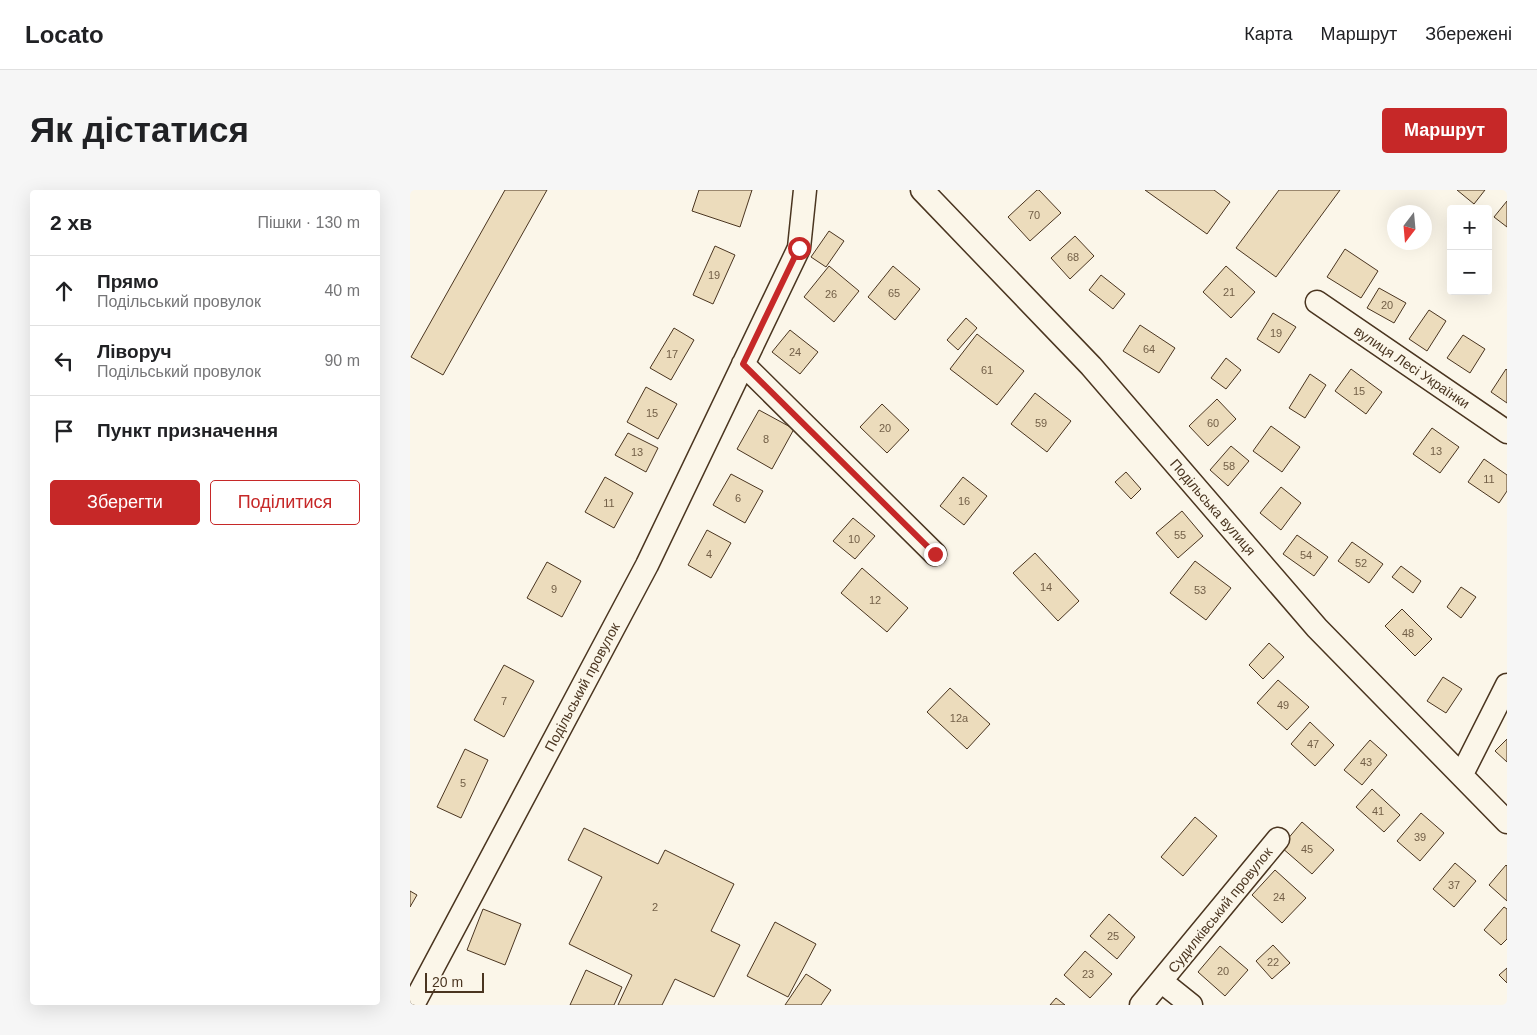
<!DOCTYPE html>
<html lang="uk">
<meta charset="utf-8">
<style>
body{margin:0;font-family:Helvetica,sans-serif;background:#f6f6f6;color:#202124}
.controls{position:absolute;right:15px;top:15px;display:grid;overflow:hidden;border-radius:5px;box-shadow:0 5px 20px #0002}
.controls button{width:45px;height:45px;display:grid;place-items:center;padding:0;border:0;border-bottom:1px solid #e0e0e0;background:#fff;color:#202124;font:25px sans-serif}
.compass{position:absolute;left:977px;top:15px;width:45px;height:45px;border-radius:50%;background:#fff;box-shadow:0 5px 20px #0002;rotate:196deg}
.scale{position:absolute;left:15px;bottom:12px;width:59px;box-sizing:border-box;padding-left:5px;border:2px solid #4a3520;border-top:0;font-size:14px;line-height:18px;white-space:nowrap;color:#4a3520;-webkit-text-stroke:4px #fbf6e9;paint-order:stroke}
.stop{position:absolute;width:15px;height:15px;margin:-11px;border:4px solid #c62828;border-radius:50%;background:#fff}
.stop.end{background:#c62828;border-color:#fff;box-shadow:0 1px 5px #0008}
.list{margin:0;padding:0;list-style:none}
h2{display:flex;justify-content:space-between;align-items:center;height:65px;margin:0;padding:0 20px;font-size:21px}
h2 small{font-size:16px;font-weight:400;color:#757577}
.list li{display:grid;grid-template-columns:32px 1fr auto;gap:15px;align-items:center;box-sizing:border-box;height:70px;padding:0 20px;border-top:1px solid #e0e0e0}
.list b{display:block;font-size:19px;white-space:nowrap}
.list p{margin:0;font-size:16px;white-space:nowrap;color:#757577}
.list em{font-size:16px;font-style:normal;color:#757577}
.actions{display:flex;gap:10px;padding:15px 20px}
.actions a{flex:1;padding:11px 0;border:1px solid #c62828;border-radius:5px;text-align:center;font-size:18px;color:#c62828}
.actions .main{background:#c62828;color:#fff}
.icon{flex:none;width:28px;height:28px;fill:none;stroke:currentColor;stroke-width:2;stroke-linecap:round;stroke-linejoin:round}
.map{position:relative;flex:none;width:1097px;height:815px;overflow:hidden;border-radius:5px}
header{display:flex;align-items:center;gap:30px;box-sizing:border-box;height:70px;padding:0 25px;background:#fff;border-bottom:1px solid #e0e0e0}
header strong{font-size:24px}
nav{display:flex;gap:28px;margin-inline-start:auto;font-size:18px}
.intro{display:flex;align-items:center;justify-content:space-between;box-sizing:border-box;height:120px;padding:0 30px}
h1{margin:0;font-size:35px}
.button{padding:12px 22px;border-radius:5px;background:#c62828;color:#fff;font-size:18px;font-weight:700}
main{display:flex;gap:30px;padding:0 30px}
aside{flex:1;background:#fff;border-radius:5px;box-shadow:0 5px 20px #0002}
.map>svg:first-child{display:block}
.building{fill:#ecdcbc;stroke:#4a3520}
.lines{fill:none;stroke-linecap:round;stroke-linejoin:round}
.minor-casing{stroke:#4a3520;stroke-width:25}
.minor{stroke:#fbf6e9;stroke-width:22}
.route{stroke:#c62828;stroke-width:6}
.labels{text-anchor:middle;stroke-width:4;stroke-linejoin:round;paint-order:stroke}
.number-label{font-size:11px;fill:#725f47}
.street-label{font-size:14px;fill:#4a3520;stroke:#fbf6e9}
</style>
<header>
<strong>Locato</strong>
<nav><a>Карта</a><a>Маршрут</a><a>Збережені</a></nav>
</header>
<div class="intro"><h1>Як дістатися</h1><a class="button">Маршрут</a></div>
<main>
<aside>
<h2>2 хв<small>Пішки · 130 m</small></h2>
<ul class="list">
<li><svg class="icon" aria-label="ahead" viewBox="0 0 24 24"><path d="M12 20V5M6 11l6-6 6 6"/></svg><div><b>Прямо</b><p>Подільський провулок</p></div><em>40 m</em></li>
<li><svg class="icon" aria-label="left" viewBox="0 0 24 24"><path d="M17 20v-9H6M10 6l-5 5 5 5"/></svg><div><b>Ліворуч</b><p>Подільський провулок</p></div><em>90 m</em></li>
<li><svg class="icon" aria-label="arrive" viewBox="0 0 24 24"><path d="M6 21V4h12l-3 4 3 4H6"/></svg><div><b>Пункт призначення</b></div></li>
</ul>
<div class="actions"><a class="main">Зберегти</a><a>Поділитися</a></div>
</aside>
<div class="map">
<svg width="1097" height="815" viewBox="0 0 1097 815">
<rect width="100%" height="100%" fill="#fbf6e9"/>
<path class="building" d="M95 0H137L33 185 1 167Z
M289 0H342L330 37 282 21Z
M627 0H629L651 23 620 51 598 27Z
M735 0H804L820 12 797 44Z
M869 0H930L866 87 826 58Z
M1047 0H1075L1064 14Z
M1097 11V37L1084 27Z
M419 41 434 51 416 77 401 67Z
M665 46 684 66 660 89 641 68Z
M305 56 325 65 303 114 283 105Z
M935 59 968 81 951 108 917 87Z
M419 76 449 101 424 132 394 107Z
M483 76 510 99 485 130 458 107Z
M816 76 845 102 821 128 793 102Z
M691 85 715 104 703 119 679 100Z
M969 98 996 113 984 133 957 118Z
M1019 120 1036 131 1017 161 999 149Z
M863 123 886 137 869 163 847 149Z
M556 128 567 138 548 160 537 150Z
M730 135 765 158 749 183 713 161Z
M264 138 284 150 261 190 240 178Z
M380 140 408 162 390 184 362 162Z
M567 144 614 181 587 215 540 179Z
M1053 145 1075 159 1060 183 1037 168Z
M816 168 831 180 816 199 801 188Z
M941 179 972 202 956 224 925 201Z
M1096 179 1097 180V213L1081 202Z
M900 184 916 195 895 228 879 218Z
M236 197 267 214 248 249 217 232Z
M625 203 661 231 637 262 601 234Z
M807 209 826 229 798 256 779 236Z
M472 214 499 240 477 263 450 237Z
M349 220 384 239 362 279 327 259Z
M861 236 890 257 872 282 843 261Z
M1022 238 1049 257 1030 283 1003 264Z
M218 243 248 258 236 282 205 265Z
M821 256 839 271 818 296 800 280Z
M1074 269 1097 285V301L1089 313 1058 292Z
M716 282 731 299 721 309 705 292Z
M321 284 353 301 335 333 303 315Z
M195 287 223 303 204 338 175 322Z
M553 287 577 306 554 335 530 316Z
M871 297 891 313 871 340 850 323Z
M772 321 793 346 768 368 746 343Z
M443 328 465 346 445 369 423 351Z
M297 340 321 353 301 388 278 375Z
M887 345 918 367 904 386 873 364Z
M942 352 973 374 959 393 928 371Z
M625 363 669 411 648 431 603 383Z
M785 371 821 398 796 430 760 403Z
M137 372 171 391 152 427 117 408Z
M991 376 1011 391 1003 403 982 387Z
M452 378 498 418 477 442 431 403Z
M1051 397 1066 407 1051 428 1037 417Z
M992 419 1022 449 1005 466 975 436Z
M859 453 874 467 853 489 839 475Z
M94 475 124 491 94 547 64 530Z
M1033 487 1052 499 1036 523 1017 511Z
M868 490 899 517 877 540 847 513Z
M540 498 580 534 557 559 517 522Z
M900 532 924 555 905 576 881 554Z
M1097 549V572L1085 561Z
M960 550 977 565 952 595 934 580Z
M55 559 78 570 51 628 27 617Z
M962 599 990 625 974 642 946 617Z
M1011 623 1034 643 1010 671 987 651Z
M785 627 807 646 773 686 751 667Z
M892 632 924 660 902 684 871 657Z
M174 638 248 674 255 660 324 694 301 741 330 755 304 807 265 789 252 815H208L222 785 159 754 192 687 158 670Z
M1045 673 1066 691 1044 717 1023 699Z
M1096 675 1097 676V711L1079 695Z
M865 680 896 708 872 733 842 705Z
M0 701 7 705 0 717Z
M1094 717 1097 719V749L1091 755 1074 740Z
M73 719 111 734 95 775 57 760Z
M699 724 725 747 707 769 680 746Z
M365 732 406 754 378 807 337 786Z
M863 755 880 773 862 789 846 771Z
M810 756 838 780 815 806 788 782Z
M675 761 702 784 680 808 654 785Z
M1097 778V793L1089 785Z
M176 780 212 797 204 815H160Z
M396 784 421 800 411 815H375Z
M646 808 655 815H640Z"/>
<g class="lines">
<g class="minor-casing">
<path id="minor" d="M512 0 681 176 907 438 1097 632
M907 112 1097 242
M333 174 525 364
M1052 584 1097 495
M751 791 781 815
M3 815 237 375 389 58 395 0
M731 815 868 649"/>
</g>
<use href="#minor" class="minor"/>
</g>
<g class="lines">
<path class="route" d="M389 58 333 174 525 364"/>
</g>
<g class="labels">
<g class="number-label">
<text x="624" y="29">70</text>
<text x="663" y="71">68</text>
<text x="304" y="89">19</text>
<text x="819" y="106">21</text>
<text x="484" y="107">65</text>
<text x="421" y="108">26</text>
<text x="977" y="119">20</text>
<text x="866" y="147">19</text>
<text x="739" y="163">64</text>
<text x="385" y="166">24</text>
<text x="262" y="168">17</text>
<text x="577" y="184">61</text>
<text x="949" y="205">15</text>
<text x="242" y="227">15</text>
<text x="631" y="237">59</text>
<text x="803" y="237">60</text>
<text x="475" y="242">20</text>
<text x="356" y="253">8</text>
<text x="1026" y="265">13</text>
<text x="227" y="266">13</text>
<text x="819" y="280">58</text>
<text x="1079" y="293">11</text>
<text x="328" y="312">6</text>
<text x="554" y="315">16</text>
<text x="199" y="317">11</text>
<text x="770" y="349">55</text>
<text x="444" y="353">10</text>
<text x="299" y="368">4</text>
<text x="896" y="369">54</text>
<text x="951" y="377">52</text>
<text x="636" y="401">14</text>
<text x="144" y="403">9</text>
<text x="790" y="404">53</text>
<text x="465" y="414">12</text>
<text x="998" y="447">48</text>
<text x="94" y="515">7</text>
<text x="873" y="519">49</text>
<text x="549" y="532">12а</text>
<text x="903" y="558">47</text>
<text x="956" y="576">43</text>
<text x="53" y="597">5</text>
<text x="968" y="625">41</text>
<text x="1010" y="651">39</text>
<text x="897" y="663">45</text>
<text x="1044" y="699">37</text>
<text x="869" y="711">24</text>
<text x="245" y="721">2</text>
<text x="703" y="750">25</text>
<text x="863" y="776">22</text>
<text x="813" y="785">20</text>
<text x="678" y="788">23</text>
</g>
<g class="street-label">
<text transform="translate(1002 177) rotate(34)" y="5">вулиця Лесі Українки</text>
<text transform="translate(803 317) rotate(49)" y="5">Подільська вулиця</text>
<text transform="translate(172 497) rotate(-62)" y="5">Подільський провулок</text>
<text transform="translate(810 720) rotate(-51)" y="5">Судилківський провулок</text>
</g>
</g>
</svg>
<div class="controls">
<button>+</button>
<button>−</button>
</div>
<svg class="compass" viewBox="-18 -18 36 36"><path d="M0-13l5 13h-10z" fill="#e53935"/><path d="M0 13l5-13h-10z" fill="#757577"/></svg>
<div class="scale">20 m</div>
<div class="stop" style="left:389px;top:58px"></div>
<div class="stop end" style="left:525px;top:364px"></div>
</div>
</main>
